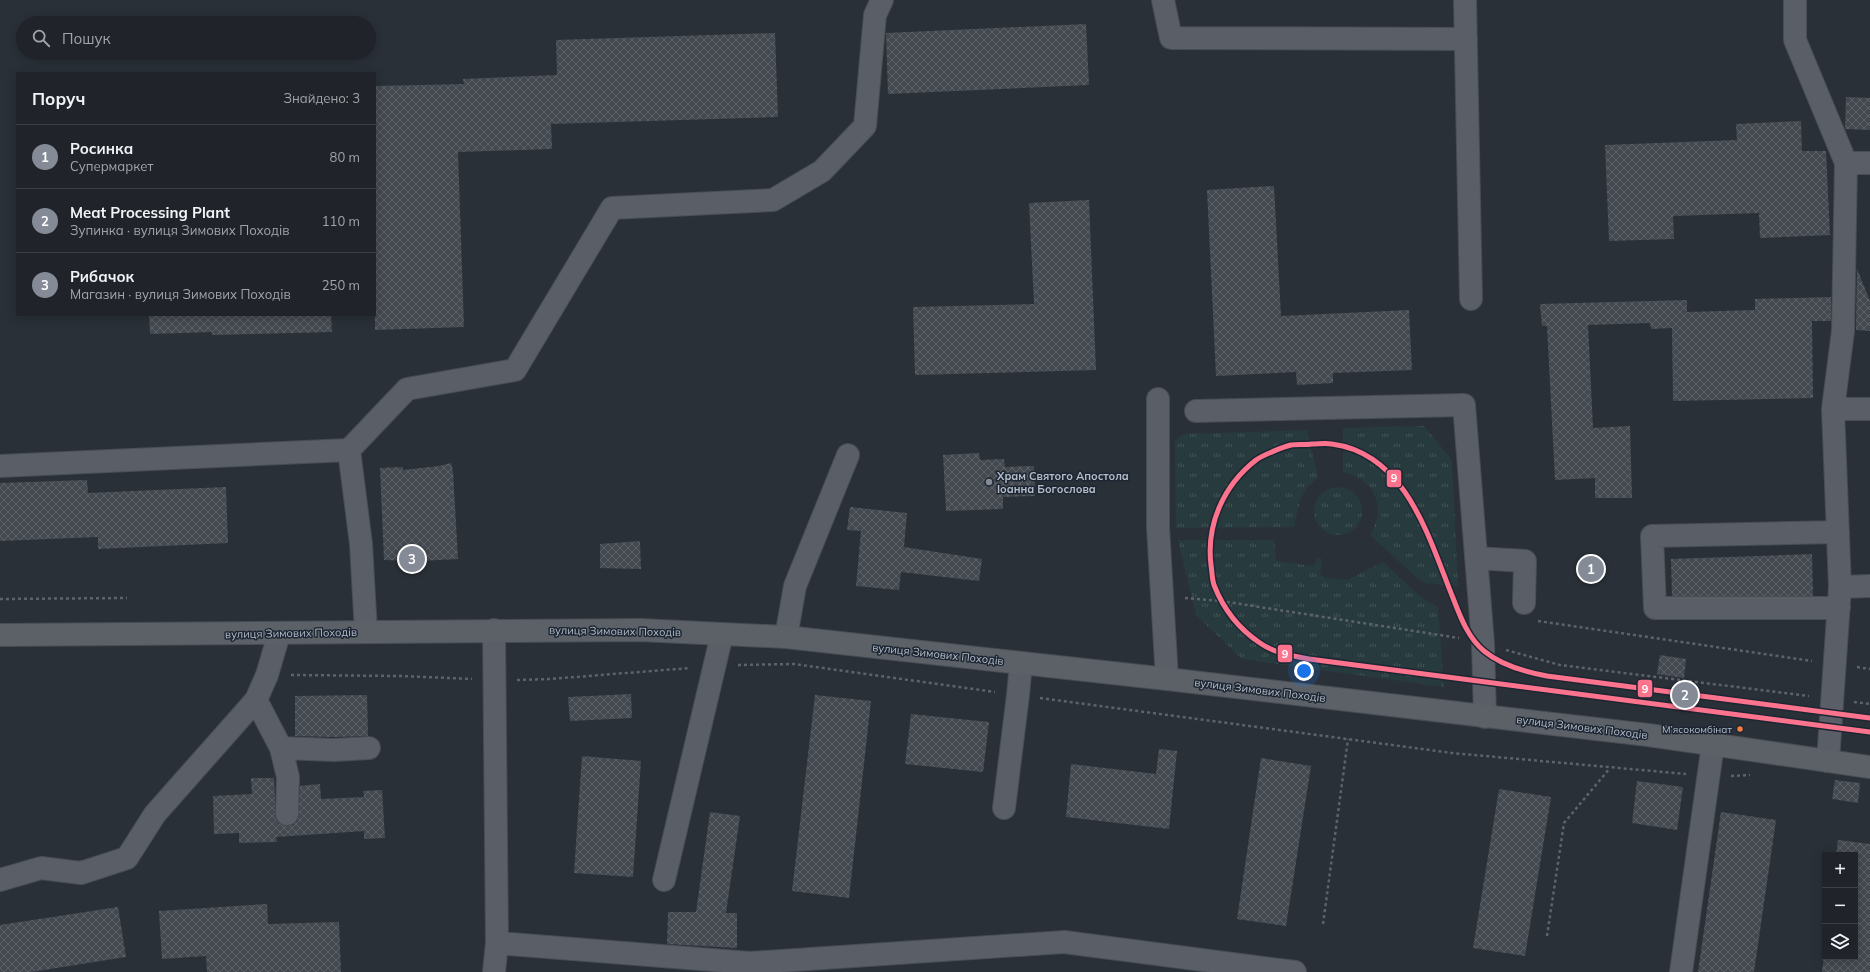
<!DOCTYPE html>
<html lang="uk">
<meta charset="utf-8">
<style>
body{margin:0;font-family:Mulish,sans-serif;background:#2d3036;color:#f1f3f6}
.controls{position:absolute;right:12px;bottom:12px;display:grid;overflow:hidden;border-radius:0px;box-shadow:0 2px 10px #0003}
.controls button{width:36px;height:36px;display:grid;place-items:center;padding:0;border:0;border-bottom:1px solid #3d4147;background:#20242a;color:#f1f3f6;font:20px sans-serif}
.you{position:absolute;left:1304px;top:671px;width:14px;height:14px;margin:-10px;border:3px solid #fff;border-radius:50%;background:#1a73e8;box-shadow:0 0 0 6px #1a73e833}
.badge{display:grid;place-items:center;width:26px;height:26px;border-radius:50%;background:#848b96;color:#fff;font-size:13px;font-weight:700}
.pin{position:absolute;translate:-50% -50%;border:2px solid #fff;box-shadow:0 1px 4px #0006}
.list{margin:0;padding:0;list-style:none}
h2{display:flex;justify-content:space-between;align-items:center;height:52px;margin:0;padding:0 16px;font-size:17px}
h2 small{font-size:13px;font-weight:400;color:#a2a4a8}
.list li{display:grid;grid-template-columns:26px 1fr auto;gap:12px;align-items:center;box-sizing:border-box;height:64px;padding:0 16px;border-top:1px solid #3d4147}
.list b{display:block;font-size:15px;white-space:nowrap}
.list p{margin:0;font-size:13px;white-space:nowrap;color:#a2a4a8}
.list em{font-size:13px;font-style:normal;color:#a2a4a8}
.icon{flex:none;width:22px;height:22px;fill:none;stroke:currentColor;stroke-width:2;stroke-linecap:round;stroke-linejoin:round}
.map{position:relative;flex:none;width:1870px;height:972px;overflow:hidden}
.search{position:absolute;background:#20242a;box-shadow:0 2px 10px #0003;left:16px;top:16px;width:360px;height:44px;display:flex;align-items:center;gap:10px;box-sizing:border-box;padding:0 14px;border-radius:22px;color:#a2a4a8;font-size:15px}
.panel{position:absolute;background:#20242a;box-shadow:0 2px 10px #0003;left:16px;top:72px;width:360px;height:244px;border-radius:0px}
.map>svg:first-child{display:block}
.grass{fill:url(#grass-tufts)}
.building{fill:url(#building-cross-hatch)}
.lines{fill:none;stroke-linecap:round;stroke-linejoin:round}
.minor-casing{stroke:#484c53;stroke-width:24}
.major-casing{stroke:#484c55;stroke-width:24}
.path{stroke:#5d636a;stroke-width:2.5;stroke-dasharray:3 3;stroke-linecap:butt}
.minor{stroke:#5a5e66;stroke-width:22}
.major{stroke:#5c6168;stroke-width:22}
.tram-1-casing{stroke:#1d2633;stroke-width:8}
.tram-1{stroke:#fc738d;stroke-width:5}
.poi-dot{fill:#848b96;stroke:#1d2633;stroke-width:1.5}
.bus-dot{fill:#f77d43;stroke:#1d2633;stroke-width:1.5}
.labels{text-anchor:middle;stroke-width:3;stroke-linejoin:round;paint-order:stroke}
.bus-label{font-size:10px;fill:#b4bcc9;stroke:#1d2633;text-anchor:end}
.poi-label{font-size:11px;font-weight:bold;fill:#b4bcc9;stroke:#1d2633;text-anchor:start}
.street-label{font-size:11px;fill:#b4bcc9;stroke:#1d2633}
.line-badge{stroke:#1d2633;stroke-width:1.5}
.badge-label{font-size:11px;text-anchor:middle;font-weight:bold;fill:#fff}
</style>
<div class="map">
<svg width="1870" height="972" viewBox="0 0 1870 972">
<defs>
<pattern id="grass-tufts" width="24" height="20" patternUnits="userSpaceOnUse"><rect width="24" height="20" fill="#273a3e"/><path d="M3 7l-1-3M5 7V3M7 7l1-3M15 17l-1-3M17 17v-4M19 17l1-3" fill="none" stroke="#445559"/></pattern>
<pattern id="building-cross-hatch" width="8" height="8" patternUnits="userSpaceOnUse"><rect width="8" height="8" fill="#444950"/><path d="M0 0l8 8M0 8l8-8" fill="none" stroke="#5d6168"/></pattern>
</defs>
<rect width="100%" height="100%" fill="#2a3038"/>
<path class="grass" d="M1424 426 1452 460 1458 586 1425 583 1416 577 1370 535C1374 528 1378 520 1378 511 1379 492 1362 475 1343 473V428Z
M1307 430 1318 478 1307 487 1300 500 1294 527 1176 528 1175 441 1183 434Z
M1314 511a24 24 0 1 1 48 0a24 24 0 1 1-48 0Z
M1178 540H1274L1276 561 1312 566 1315 564 1317 558 1322 559 1320 574 1325 578 1347 580 1383 562 1421 597 1438 607 1444 687 1242 659 1196 615Z"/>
<path class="building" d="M1086 24 1089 85 888 94 886 33Z
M775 33 778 117 551 124 552 149 458 152 464 327 375 330V86L464 84 463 79 557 75 556 40Z
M1846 97 1870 98V130L1845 129Z
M1801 121 1802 151H1826L1830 235 1760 238 1759 213 1673 216 1674 239 1609 241 1605 145 1737 140 1736 124Z
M1274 186 1281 316 1409 310 1412 370 1333 373V383L1297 385 1296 372 1216 376 1207 190Z
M1089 200 1096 370 915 375 913 307 1034 304 1029 203Z
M1857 269 1870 301V331L1856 330Z
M1831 297V321H1812L1813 398 1673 401 1672 328 1651 329 1650 323 1588 325 1593 428 1630 426 1632 498H1595V478L1555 480 1547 326H1542L1540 304 1687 300V312L1755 310V299Z
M149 315H331L332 332 212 335V332L150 334Z
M979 453 980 460 1004 459 1005 467 1034 466 1035 496 1003 497V509L946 511 943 455Z
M451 463 453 471 458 559 419 561 384 560 380 468 403 467V470L439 466Z
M87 480 88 493 226 487 228 543 98 549V537L0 541V483Z
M850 507 907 513 904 547 982 559 979 581 901 572 899 590 856 586 861 531 847 530Z
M640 541 641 569 600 568V544Z
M1812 554 1813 596H1672L1671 559Z
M1660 655 1686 659 1684 678 1657 674Z
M631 694 632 718 570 721 568 697Z
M367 695 368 736 334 737 295 736V696Z
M815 695 871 701 849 898 792 891Z
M911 714 989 722 983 772 905 764Z
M1159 749 1177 751 1169 829 1066 817 1071 764 1156 774Z
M582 756 641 761 633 877 574 873Z
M1261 758 1311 766 1286 926 1237 919Z
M251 778H274L276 820 280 824 286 826 293 825 298 820 300 786 320 784 321 799 364 797 363 791 382 790 385 838 364 839V831L276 837 277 842 239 843V833L214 834 213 796 252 794Z
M1835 780 1860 783 1858 803 1832 799Z
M1637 781 1683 787 1677 830 1632 823Z
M1499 789 1551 797 1525 956 1473 948Z
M710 812 740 816 726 913H737V948L667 944 668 912H696Z
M1721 812 1776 820 1754 972H1698Z
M1838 840 1870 844V972H1822L1825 948V957H1855V855H1836Z
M267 904 268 924 339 922 341 972H207L206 956 162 959 159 911Z
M118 907 126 957 31 972H0V925Z"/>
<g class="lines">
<g class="minor-casing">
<path id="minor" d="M1163 0 1171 38 1466 39
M1465 0 1471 299
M1795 0V40L1846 163 1843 331 1833 409 1840 587 1828 761
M1846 163H1870
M1158 399V527L1167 679
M1833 409H1870
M1196 411 1464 405 1483 644 1485 717
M0 466 349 450
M1838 532 1652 536 1655 608H1839
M1476 558 1525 561 1524 603
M1840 587 1870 586
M366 632 361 544 349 450 407 389 515 370 612 208 773 200 822 171 865 126 875 15 882 0
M786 637 795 586 848 455
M256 700 281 748 334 750 369 748
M281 748 288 777 287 814
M1004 808 1018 695 1021 663
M0 880 41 868 81 873 127 858 155 814 256 700 267 675 279 634
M664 880 722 634
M497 943 750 963 1064 942 1295 972
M494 972 497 943 494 630
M1681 972 1713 744"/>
</g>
<g class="major-casing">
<path id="major" d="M0 635 640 630 786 637 1167 679 1648 735 1870 767"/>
</g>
<path class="path" d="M1185 598 1221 601 1459 638
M0 599 127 598
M1538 621 1812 661
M1506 650 1560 665 1809 696
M738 665 794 664 995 692
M1857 667 1870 669
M291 675 399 676 472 679
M517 680 550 679 690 668
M1040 698 1452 753 1686 774
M1854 702 1870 704
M1731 776 1750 775
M1323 924 1348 739
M1547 936 1564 823 1610 768"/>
<use href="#minor" class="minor"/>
<use href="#major" class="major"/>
<g class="tram-1-casing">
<path id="tram-1" d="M1870 718 1547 676C1525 672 1501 665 1484 651 1468 638 1460 616 1453 598 1429 539 1407 454 1332 444 1326 443 1318 444 1312 444 1305 445 1297 444 1291 445 1283 447 1263 455 1256 460 1224 485 1206 524 1211 565 1212 571 1212 579 1214 585 1223 608 1239 629 1260 643 1274 653 1293 656 1309 659L1870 732"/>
</g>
<use href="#tram-1" class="tram-1"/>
</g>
<circle class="poi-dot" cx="989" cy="482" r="4"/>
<circle class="bus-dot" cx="1740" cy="729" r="3.5"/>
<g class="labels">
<g class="bus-label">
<text x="1732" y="733">М’ясокомбінат</text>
</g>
<g class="poi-label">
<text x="997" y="480">Храм Святого Апостола<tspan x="997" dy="13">Іоанна Богослова</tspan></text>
</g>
<g class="street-label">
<text transform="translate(615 631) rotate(1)" y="4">вулиця Зимових Походів</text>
<text transform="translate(291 633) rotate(-1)" y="4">вулиця Зимових Походів</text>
<text transform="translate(938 654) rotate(6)" y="4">вулиця Зимових Походів</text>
<text transform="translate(1260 690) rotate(7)" y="4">вулиця Зимових Походів</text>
<text transform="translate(1582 727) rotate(7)" y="4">вулиця Зимових Походів</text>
</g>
</g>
<g class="line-badge">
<rect x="1386" y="469" width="16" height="19" rx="4" fill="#fc738d"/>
<rect x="1277" y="644" width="16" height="19" rx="4" fill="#fc738d"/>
<rect x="1637" y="679" width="16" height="19" rx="4" fill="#fc738d"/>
</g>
<g class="badge-label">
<text x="1394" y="482">9</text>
<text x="1285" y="658">9</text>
<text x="1645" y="693">9</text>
</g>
</svg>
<div class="controls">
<button>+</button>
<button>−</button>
<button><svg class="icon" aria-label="layers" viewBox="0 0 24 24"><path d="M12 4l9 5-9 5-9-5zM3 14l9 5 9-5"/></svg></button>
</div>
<div class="you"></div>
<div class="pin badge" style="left:1591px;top:569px">1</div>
<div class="pin badge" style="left:1685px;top:695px">2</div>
<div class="pin badge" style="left:412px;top:559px">3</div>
<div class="search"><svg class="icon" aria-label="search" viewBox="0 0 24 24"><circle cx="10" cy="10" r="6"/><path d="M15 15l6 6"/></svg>Пошук</div>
<section class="panel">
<h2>Поруч<small>Знайдено: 3</small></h2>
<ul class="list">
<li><span class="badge">1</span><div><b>Росинка</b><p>Супермаркет</p></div><em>80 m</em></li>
<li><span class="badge">2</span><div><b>Meat Processing Plant</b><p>Зупинка · вулиця Зимових Походів</p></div><em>110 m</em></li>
<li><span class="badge">3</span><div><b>Рибачок</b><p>Магазин · вулиця Зимових Походів</p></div><em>250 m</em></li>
</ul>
</section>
</div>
